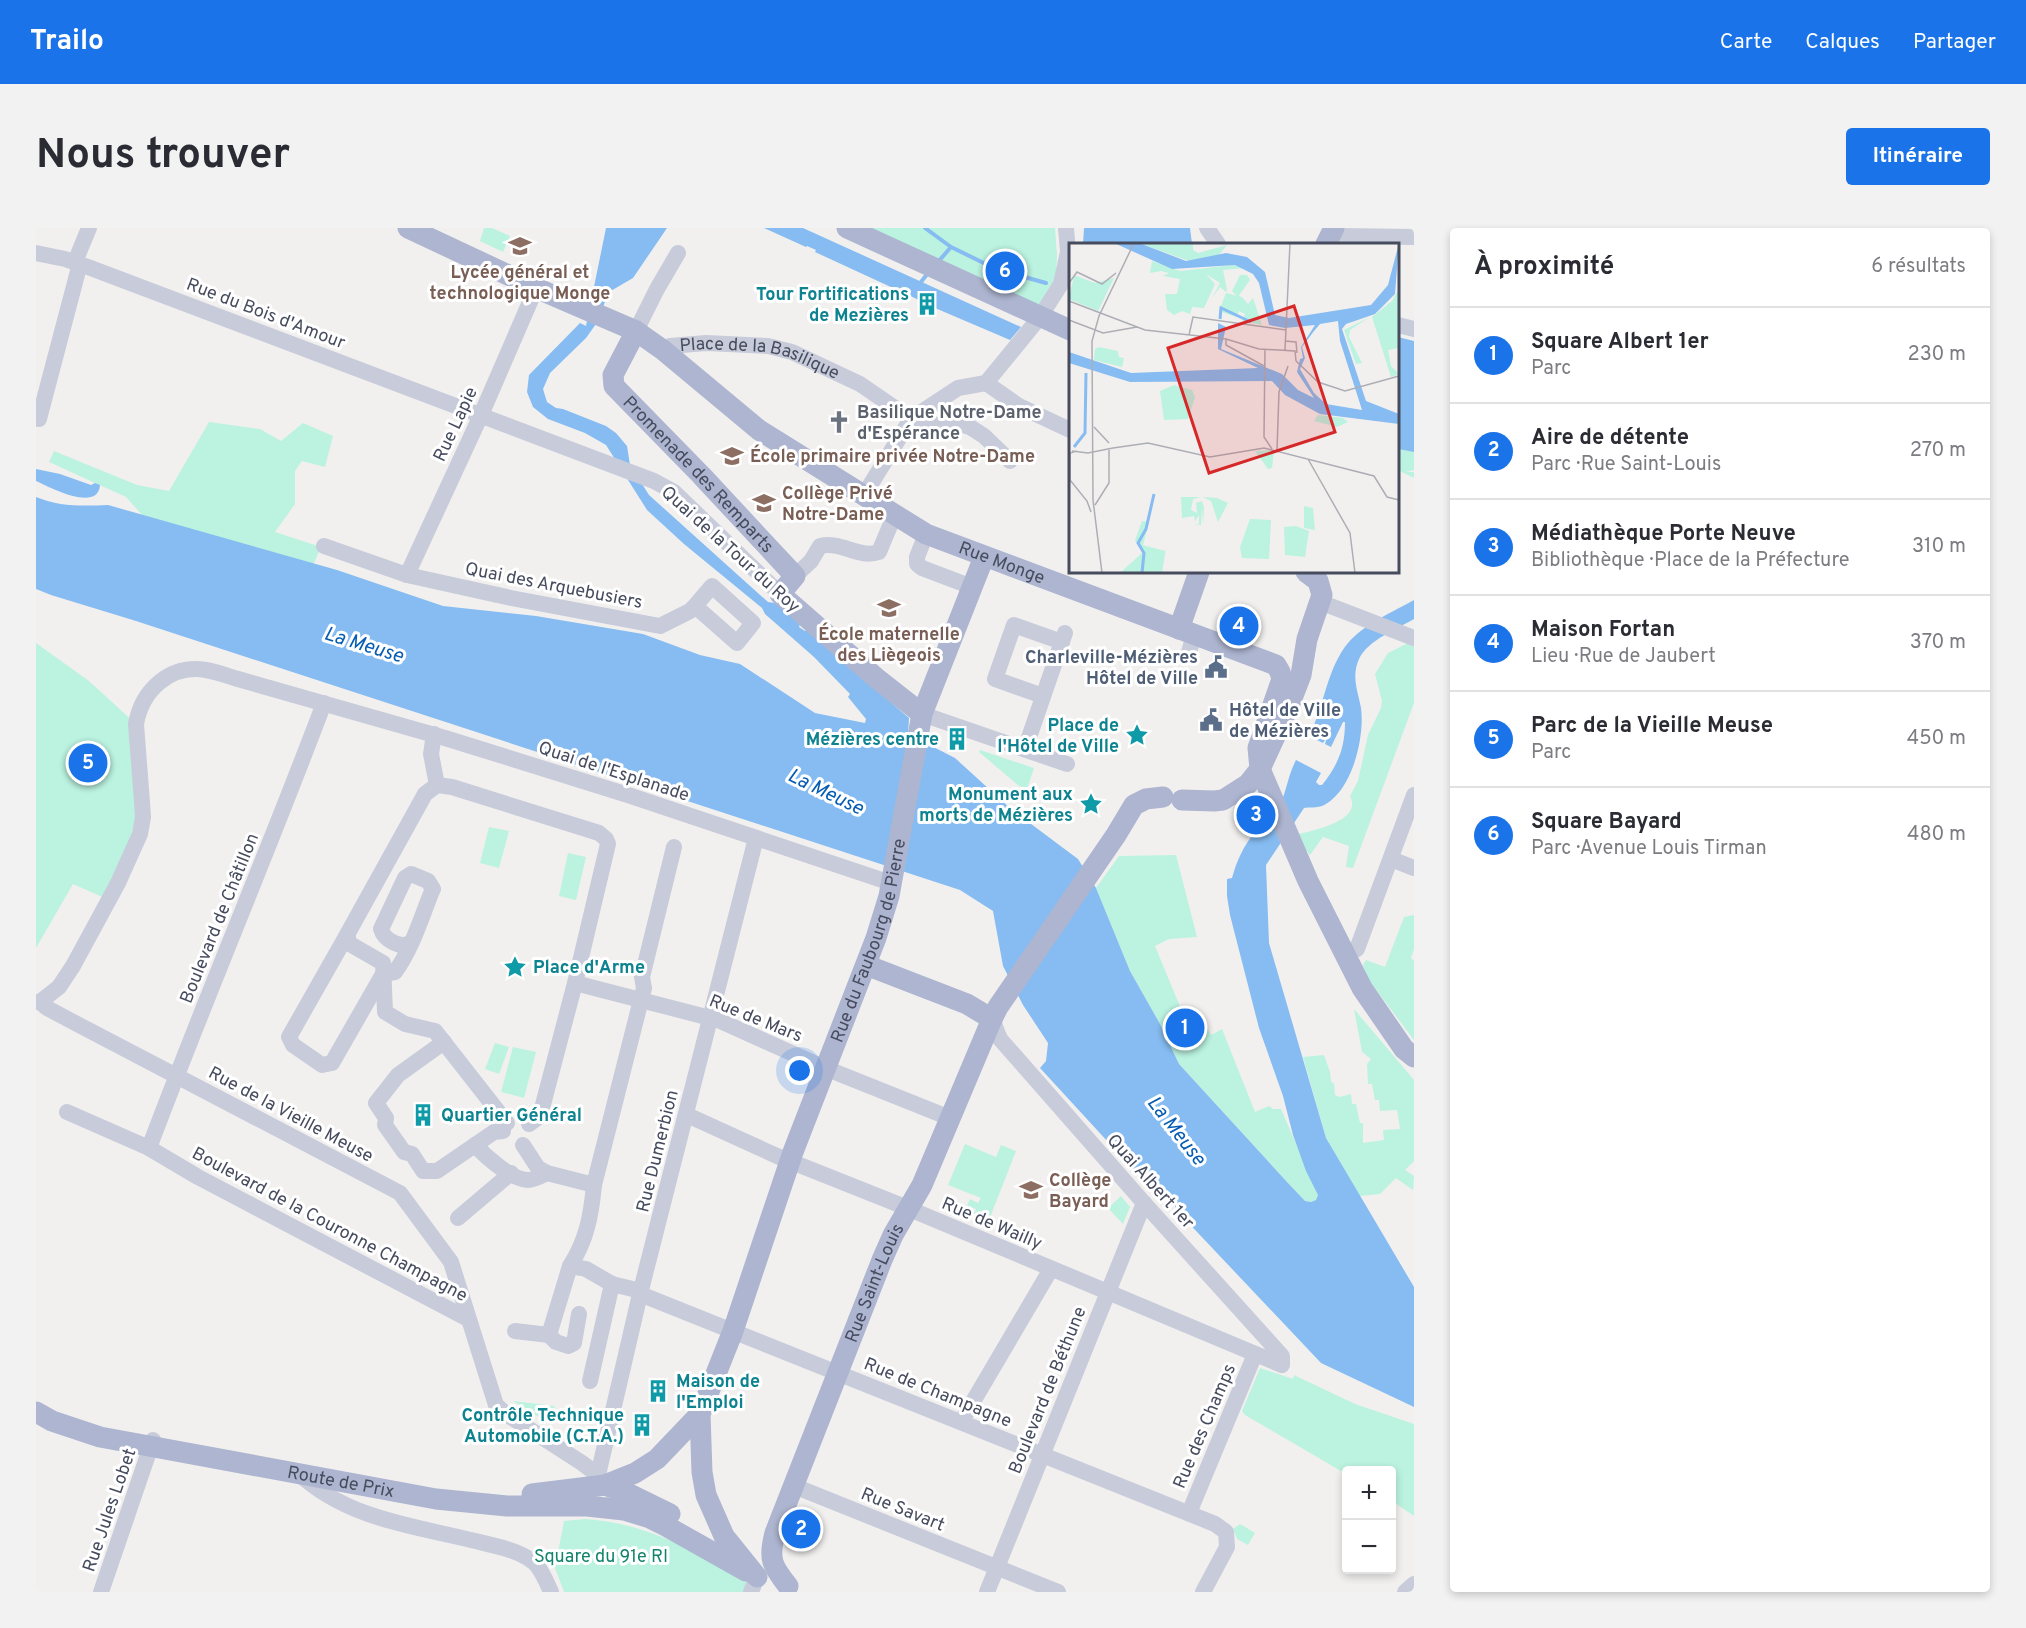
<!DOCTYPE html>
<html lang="fr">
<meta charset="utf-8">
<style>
body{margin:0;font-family:Overpass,sans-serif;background:#f2f2f3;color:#2b2b33}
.controls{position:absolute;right:18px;bottom:18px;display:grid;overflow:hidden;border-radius:6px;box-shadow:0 3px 9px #0003}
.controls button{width:54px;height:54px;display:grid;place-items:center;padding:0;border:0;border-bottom:2px solid #e1e1e2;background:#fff;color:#2b2b33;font:30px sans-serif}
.you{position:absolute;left:764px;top:843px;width:21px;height:21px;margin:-15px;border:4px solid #fff;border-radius:50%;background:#1a73e8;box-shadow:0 0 0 9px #1a73e833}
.badge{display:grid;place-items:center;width:39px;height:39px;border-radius:50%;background:#1a73e8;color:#fff;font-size:20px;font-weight:700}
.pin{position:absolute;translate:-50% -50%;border:3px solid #fff;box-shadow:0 2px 6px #0006}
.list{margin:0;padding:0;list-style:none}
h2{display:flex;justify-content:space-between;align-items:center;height:78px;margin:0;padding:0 24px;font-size:26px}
h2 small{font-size:20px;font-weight:400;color:#7c7c81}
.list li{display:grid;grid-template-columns:39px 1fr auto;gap:18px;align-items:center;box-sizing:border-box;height:96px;padding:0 24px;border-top:2px solid #e1e1e2}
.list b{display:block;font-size:22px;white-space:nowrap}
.list p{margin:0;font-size:20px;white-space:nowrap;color:#7c7c81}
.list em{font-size:20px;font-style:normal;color:#7c7c81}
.map{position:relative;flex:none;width:1378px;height:1364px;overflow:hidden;border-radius:6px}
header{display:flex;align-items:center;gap:36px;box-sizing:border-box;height:84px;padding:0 30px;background:#1a73e8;color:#fff}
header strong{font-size:28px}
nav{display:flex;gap:33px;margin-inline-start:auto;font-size:21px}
.intro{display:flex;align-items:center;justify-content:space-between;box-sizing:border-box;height:144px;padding:0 36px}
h1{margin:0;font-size:42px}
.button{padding:15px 27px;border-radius:6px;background:#1a73e8;color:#fff;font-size:21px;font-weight:700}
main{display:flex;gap:36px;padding:0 36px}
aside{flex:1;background:#fff;border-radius:6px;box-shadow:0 3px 9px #0003}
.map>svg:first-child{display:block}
.green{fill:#bbf2e0}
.water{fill:#86bcf1}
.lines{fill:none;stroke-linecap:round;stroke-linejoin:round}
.stream{stroke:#86bcf1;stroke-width:4}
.minor{stroke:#c8ccda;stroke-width:16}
.major{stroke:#adb5d0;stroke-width:21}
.labels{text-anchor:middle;stroke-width:6;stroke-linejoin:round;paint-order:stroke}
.education-label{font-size:18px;font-weight:bold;fill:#785e54;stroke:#fff;text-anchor:start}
.culture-label{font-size:18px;font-weight:bold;fill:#0d838f;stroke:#fff;text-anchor:end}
.street-label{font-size:18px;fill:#464c5e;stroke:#fff}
.worship-label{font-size:18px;font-weight:bold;fill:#5b616d;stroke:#fff;text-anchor:start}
.service-label{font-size:18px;font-weight:bold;fill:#4e5e75;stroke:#fff;text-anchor:end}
.park-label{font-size:18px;fill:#12846c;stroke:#fff}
.water-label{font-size:20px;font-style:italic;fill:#055cb2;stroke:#fff}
.inset-river{fill:none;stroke:#86bcf1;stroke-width:3}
.inset-road{fill:none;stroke:#adaeb5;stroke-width:1.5}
.view{fill:#d62828;fill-opacity:0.15;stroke:#d62828;stroke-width:3}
.inset-edge{fill:none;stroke:#464c5e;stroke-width:3}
</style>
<header>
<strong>Trailo</strong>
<nav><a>Carte</a><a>Calques</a><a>Partager</a></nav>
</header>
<div class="intro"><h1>Nous trouver</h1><a class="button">Itinéraire</a></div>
<main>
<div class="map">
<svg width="1378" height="1364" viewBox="0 0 1378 1364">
<rect width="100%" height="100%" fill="#f2f0ef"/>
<path class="green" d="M448 0H456L474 8 467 24 444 13Z
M832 0H1019L1021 27 1020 49 1003 77Z
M173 194 224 201 245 213 267 195 297 208 289 239 266 233 259 243V276L239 304 285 319 274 344 124 307 90 269 13 234 18 223 101 257 133 263Z
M1362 221 1378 224V242L1370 244H1378V250L1362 242Z
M1376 413 1378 415V475L1317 640 1310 639 1313 618 1287 609 1274 627 1264 614 1263 606C1276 603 1316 594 1316 577 1317 574 1315 571 1314 568L1322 553 1332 507 1345 480 1346 473 1339 446 1352 425Z
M0 415 53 453 100 496 106 574 73 672 37 656 0 720Z
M944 522 998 540 991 561 983 558 943 524Z
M453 599 473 603 463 640 444 635Z
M532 625 550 629 540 672 523 668Z
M1140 627 1161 709 1133 711 1119 718 1152 798 1167 793 1175 807 1186 801 1219 884 1233 878 1237 881H1245L1282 967 1280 972 1275 974 1269 973 1251 954 1143 836 1124 796 1094 743 1060 660 1083 628Z
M1378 687V721L1375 730 1378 733V812L1332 751 1327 737 1330 732 1349 739 1368 689Z
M1318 781 1378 852V933L1369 942 1378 948 1377 962 1360 950 1344 966 1324 968 1290 910 1267 829 1288 827 1294 844 1295 854 1298 855 1299 867 1303 869 1315 866 1316 876H1320L1324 895H1327V915L1348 912 1347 902 1364 901 1361 882 1344 883 1343 872H1339L1336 856H1332L1331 836 1335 831 1326 824Z
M459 815 473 819 463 846 449 841Z
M477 819 500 824 488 870 465 864Z
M929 916 960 929 965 917 980 923 953 992 917 977 918 973 923 975 922 978 939 984 940 981 931 978 934 971 942 975 945 970 912 957Z
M1085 968 1094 979 1087 996 1072 980Z
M1224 1140 1257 1151 1258 1147 1319 1176 1378 1196V1288L1356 1273V1242H1310V1246L1209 1187 1206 1183Z
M477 1173 519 1178 511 1194Z
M549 1291C611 1295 658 1323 712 1351L707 1364H528L519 1340 528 1293Z
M762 1291 772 1295V1306L767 1317 754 1312Z
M1204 1296 1219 1305 1212 1317 1201 1311 1197 1301Z"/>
<path class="water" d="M570 0H631L597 50 573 64 560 96 550 110 514 145 507 161 511 174 520 180 527 181 570 198 580 205 591 218 594 237 613 267 732 374 739 375 764 396 763 399 769 403 770 402 873 490 872 506 919 530 975 581 1042 631 1060 660 1094 743 1124 796 1143 836 1251 954 1269 973 1275 974 1280 972 1282 967 1270 943 1257 907 1247 868 1223 800 1194 687 1191 668V651L1196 650C1201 632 1208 617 1219 604 1225 598 1233 595 1237 589 1250 572 1250 551 1260 532L1285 545 1280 554 1283 557H1286C1302 537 1309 520 1309 494H1307L1295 519 1289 516 1291 509 1287 515 1281 512 1283 505 1279 511 1273 508C1288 479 1291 440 1312 415 1328 396 1357 384 1378 372V391C1361 401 1332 412 1323 431 1315 449 1322 463 1325 480 1329 509 1316 565 1286 578 1281 580 1273 579 1268 580L1230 637 1233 715 1290 910 1378 1059V1179L1285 1135 1145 987 1125 958 1096 940 1004 840 1010 833 1012 815 987 777 967 738 957 683 924 662 100 393 15 367 0 361V269C24 279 46 278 72 277L301 342 407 378 500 388 607 406 664 427 704 436 779 485 829 495 830 491 812 469 814 466 778 429 729 386 726 380 648 316 611 282 570 217 549 205 512 191 497 179 491 164 493 147 544 95 550 98Z
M728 0H767L985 99 974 112 899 80V73L895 68 888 67 883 72 779 24 780 22 771 18 770 19Z
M1048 0H1154L1156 16H1047Z
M1362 109 1378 113V224L1362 221Z
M0 241 24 246 55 257 59 255 64 257C62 285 13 259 0 253Z"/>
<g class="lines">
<path class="stream" d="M889 0 915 19 960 41 1010 55
M902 34 915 19
M885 54 892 45"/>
<g class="minor">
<path d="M1171 0 1182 16"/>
<path d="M1303 8 1378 9"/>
<path d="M0 25 29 31 52 39 618 253 638 264 744 366"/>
<path d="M1362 97 1378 101"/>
<path d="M600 103 621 61 642 25"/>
<path id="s1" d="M627 122 634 118 670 115 732 118 756 124 824 156 875 191 894 198 916 194 934 199 948 208 974 233"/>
<path d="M950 155 983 178 1034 202"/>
<path d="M3 191 42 43 41 29 53 0"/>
<path d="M828 267 875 191 922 160 950 155 1004 89 1025 56 1032 24 1030 0"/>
<path d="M890 306 881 329V336L886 340 936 359"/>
<path d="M288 318 371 347 475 370 624 398 654 383 659 378 701 415 717 395 676 358 659 378"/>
<path d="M371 347 445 187 500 60"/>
<path d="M759 348 775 333 784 318C806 313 822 331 843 324L859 286"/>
<path d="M1284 374 1378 410"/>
<path d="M1152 427 1158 408"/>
<path d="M1007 468 959 451 978 397 1026 414"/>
<path d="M886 486 1031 536"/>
<path d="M398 506 395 526 401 557"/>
<path d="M989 521 1029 405"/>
<path d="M1355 631 1378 640"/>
<path d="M312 705 253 809 257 817 286 837 296 835 347 746 359 744C376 721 385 690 396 663L397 661 392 653 375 646 369 650 345 701C348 712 365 721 374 715"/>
<path d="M1310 727 1321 721 1378 567"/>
<path d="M539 755 682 792 789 840 914 890"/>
<path d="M0 774H4L11 780 43 797 364 965 415 1034 460 1177 470 1186 546 1235 562 1247 576 1264"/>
<path d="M4 774 23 759 37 738 82 655 104 606 107 589 106 574 100 496C106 462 134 436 170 442 181 444 192 448 202 451L409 510 592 567 855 655"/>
<path d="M408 814 362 847 340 875 350 890 349 897 368 924 376 926 387 943H401L458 904 467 903"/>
<path d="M31 884 113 920 162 949 432 1091"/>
<path d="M651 887 741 928 864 977 1246 1137V1128L1108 975 964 811 956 791"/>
<path d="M471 895 399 803 369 796 349 784 347 735 314 716 312 711V705L389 566 401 557 416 559 563 605 570 611 572 616 539 755 504 888 493 896"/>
<path d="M439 917C450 929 476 952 492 952 498 952 505 948 511 945"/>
<path d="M487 917 502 940 511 945 558 957 608 760 606 749 638 619"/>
<path d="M113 920C169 771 232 624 288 475"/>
<path d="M422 990 475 945"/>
<path d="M534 1038C551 1011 555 988 558 957"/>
<path d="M604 1066 1179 1296 1190 1304 1191 1319 1167 1364"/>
<path d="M543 1086 538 1115 532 1118 520 1114 513 1107 534 1038 550 1041 576 1056"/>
<path d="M479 1103 513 1107"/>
<path d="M554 1153 576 1056 605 1063"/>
<path d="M925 1194 1015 1041"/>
<path d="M262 1245C310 1290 373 1297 435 1312 455 1317 480 1321 496 1333 504 1338 511 1355 515 1364"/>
<path d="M562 1247 604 1066 720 610"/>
<path d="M758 1258 1022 1364"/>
<path d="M1153 1285 1219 1126"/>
<path d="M65 1364 117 1212"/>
<path d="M715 1364 721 1349"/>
<path d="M951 1364 1108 975"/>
<path d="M1369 1364 1378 1356"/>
</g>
<g class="major">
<path id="s2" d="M372 0 500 60 600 103 627 122 723 202 890 306 1240 437 1244 444 1246 451 1222 520 1224 541 1272 653 1326 760 1368 821 1378 829"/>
<path d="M811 0 1034 102"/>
<path d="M1290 16 1298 0"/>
<path id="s3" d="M600 103 577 147 578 158 665 247 759 348 744 366 839 449 886 486"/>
<path d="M1143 401 1163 344"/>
<path d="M1146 572 1178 573 1187 572 1212 556 1224 541 1253 478 1265 447 1271 411 1286 367 1282 353 1270 344"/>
<path d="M830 737 931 776 956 791"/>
<path id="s4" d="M0 1184 16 1193 64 1209 400 1271 471 1278H551L588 1282 614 1290 630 1298 710 1343"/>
<path d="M569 1257 585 1262 634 1286"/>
<path d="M496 1266 569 1257 599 1245 621 1231 664 1186"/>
<path id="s5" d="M721 1349 688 1308 670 1267 666 1244 664 1186 697 1103 757 924 840 710 853 668 886 486 948 329"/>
<path id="s6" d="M752 1358C736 1338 732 1331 739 1305L846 1032 857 1007 886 957 956 791 962 779 1080 607 1098 577 1110 571 1127 569"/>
</g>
</g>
<defs>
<g id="school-bare" transform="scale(1.8)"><path d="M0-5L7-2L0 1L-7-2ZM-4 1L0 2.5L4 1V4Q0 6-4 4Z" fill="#8d6e63" stroke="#fff" stroke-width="2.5" paint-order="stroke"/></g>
<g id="building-bare" transform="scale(1.8)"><path d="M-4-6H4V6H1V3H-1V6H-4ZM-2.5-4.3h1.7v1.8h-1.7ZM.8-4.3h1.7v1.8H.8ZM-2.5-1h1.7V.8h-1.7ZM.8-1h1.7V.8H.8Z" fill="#0f9aa8" stroke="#fff" stroke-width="2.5" paint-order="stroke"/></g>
<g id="church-bare" transform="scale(1.8)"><path d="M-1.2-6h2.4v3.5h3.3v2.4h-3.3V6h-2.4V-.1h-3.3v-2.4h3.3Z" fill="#6b7280" stroke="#fff" stroke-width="2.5" paint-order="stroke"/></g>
<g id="civic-bare" transform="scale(1.8)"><path d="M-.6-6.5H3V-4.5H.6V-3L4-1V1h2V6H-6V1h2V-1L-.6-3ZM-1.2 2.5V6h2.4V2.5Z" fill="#5c6f8a" stroke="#fff" stroke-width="2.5" paint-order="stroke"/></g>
<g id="sight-bare" transform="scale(1.8)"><path d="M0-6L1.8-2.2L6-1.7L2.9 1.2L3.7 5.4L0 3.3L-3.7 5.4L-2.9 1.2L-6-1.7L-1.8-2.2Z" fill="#0f9aa8" stroke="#fff" stroke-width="2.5" paint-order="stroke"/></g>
</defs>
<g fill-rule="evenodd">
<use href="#school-bare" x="484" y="18"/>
<use href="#building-bare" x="891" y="76"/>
<use href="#church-bare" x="803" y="194"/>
<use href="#school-bare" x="696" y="228"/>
<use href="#school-bare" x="728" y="275"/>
<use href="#school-bare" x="853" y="380"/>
<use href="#civic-bare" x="1180" y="439"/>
<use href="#civic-bare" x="1175" y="492"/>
<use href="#sight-bare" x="1101" y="507"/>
<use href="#building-bare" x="921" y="511"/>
<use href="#sight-bare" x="1055" y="576"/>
<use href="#sight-bare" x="479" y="739"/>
<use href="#building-bare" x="387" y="887"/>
<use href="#school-bare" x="995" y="962"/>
<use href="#building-bare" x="622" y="1163"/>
<use href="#building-bare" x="606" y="1197"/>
</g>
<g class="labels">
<g class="education-label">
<text x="484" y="50" text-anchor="middle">Lycée général et<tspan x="484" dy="21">technologique Monge</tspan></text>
<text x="714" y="234">École primaire privée Notre-Dame</text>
<text x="746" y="271">Collège Privé<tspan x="746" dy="21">Notre-Dame</tspan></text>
<text x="853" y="412" text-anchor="middle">École maternelle<tspan x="853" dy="21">des Liègeois</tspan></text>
<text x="1013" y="958">Collège<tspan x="1013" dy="21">Bayard</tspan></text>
</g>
<g class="culture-label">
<text x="873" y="72">Tour Fortifications<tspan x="873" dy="21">de Mezières</tspan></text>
<text x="1083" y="503">Place de<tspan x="1083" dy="21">l'Hôtel de Ville</tspan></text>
<text x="903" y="517">Mézières centre</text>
<text x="1037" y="572">Monument aux<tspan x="1037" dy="21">morts de Mézières</tspan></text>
<text x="497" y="745" text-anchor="start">Place d'Arme</text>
<text x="405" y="893" text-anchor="start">Quartier Général</text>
<text x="640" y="1159" text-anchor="start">Maison de<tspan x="640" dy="21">l'Emploi</tspan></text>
<text x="588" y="1193">Contrôle Technique<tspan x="588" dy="21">Automobile (C.T.A.)</tspan></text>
</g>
<g class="street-label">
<text transform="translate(230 85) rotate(21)" y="6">Rue du Bois d'Amour</text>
<text dy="6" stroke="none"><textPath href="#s1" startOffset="100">Place de la Basilique</textPath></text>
<text transform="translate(419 196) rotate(-65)" y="6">Rue Lapie</text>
<text dy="6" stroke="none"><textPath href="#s3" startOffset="183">Promenade des Remparts</textPath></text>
<text transform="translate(695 321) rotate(42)" y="6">Quai de la Tour du Roy</text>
<text dy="6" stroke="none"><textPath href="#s2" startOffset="686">Rue Monge</textPath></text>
<text transform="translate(518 357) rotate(11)" y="6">Quai des Arquebusiers</text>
<text transform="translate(578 543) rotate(18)" y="6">Quai de l'Esplanade</text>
<text transform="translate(183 690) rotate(-68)" y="6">Boulevard de Châtillon</text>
<text dy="6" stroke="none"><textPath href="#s5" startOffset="682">Rue du Faubourg de Pierre</textPath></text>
<text transform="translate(720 790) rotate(22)" y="6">Rue de Mars</text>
<text transform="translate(255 886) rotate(28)" y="6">Rue de la Vieille Meuse</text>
<text transform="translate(621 923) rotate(-76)" y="6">Rue Dumerbion</text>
<text transform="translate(1115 953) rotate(48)" y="6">Quai Albert 1er</text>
<text transform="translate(956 995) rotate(23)" y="6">Rue de Wailly</text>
<text transform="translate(294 996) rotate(28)" y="6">Boulevard de la Couronne Champagne</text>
<text dy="6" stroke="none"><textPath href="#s6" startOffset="327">Rue Saint-Louis</textPath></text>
<text transform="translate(1011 1162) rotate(-68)" y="6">Boulevard de Béthune</text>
<text transform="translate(902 1164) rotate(22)" y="6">Rue de Champagne</text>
<text transform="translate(1168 1198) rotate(-67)" y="6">Rue des Champs</text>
<text dy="6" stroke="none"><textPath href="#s4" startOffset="314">Route de Prix</textPath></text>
<text transform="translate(867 1281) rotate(22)" y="6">Rue Savart</text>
<text transform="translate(73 1282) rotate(-71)" y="6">Rue Jules Lobet</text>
</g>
<g class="worship-label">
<text x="821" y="190">Basilique Notre-Dame<tspan x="821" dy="21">d'Espérance</tspan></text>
</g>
<g class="service-label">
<text x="1162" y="435">Charleville-Mézières<tspan x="1162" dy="21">Hôtel de Ville</tspan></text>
<text x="1193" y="488" text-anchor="start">Hôtel de Ville<tspan x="1193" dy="21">de Mézières</tspan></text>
</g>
<g class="park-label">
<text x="565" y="1334">Square du 91e RI</text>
</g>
<g class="water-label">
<text transform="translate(328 416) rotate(17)" y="7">La Meuse</text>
<text transform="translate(790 563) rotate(26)" y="7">La Meuse</text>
<text transform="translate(1141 902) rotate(52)" y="7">La Meuse</text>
</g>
</g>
<g transform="translate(1033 15)">
<rect width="330" height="330" fill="#f2f0ef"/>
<path d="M70 0H124V7L129 10 158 2 149 13 120 18ZM83 18 111 28 165 22 176 25 154 27 158 47 157 49 151 44 143 55 151 40 137 31 146 41 135 65 123 64 121 71 113 68 105 72 98 67 96 51H108L111 36 94 33 100 30 92 28 81 30ZM5 32 26 40 45 35 29 68 0 56ZM171 32H178L181 37 169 54 163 48ZM330 46V105L319 107 322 123 330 131 322 134 303 74 323 58ZM157 50 173 54 179 61 184 55 193 82 174 78 176 71 170 68 167 74 150 68ZM301 74 281 87 280 94 293 120 287 121 275 87ZM30 104 49 108 50 114 55 115 53 124 25 117 26 106ZM105 142 123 147 126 154 119 176 95 177 91 148ZM249 172 274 175 279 179 268 184 245 178ZM205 207 203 225 199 226 186 208ZM112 254H132L124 256 122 267 128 270 127 260 133 258 135 264 134 282 133 265 132 282 125 281H130V272L126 278 125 273 113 275ZM134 254 148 255 159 260 149 279 142 258ZM235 263 244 265 246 287 235 285ZM181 276 202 277 200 316 173 315 171 304ZM73 278 80 279 74 302 96 308 97 305 93 330H51L74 309 66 297ZM227 283 240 288 236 314 216 312 215 284Z" fill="#bbf2e0"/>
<path d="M45 0H70L117 18 157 10 178 14 196 29 206 72 220 75 302 62 319 42 330 0 326 51 306 71 277 81 273 86 297 158 330 171V181L251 171 216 152 203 138 61 139 0 120V109L62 130 189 125 149 106V80L157 84 152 106 213 131 229 147 245 155 228 129 231 116 234 115 232 104 246 82 216 85 200 82 190 40 184 31 166 22 103 26ZM269 78 271 98 293 167 257 161 245 150 231 126 236 115 233 104 245 88 251 81Z" fill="#86bcf1" fill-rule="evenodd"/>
<path class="inset-river" d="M151 76 152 65 182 79M5 204 16 190 17 130M73 330 75 310 69 300 77 286 85 251"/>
<path class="inset-road" d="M0 40 8 29 33 41 47 30M0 58 76 87 157 96 190 106 226 108 227 118M0 77 34 90 68 84M120 92 124 74 217 87M157 96V102L195 123M216 98 227 99 228 110M196 106 195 194 203 206M216 107 221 0M227 118 249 139 276 148 330 133M25 184 40 200M44 205 79 200 141 214 195 205 305 233 318 254 330 257M208 207 210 149 219 123M3 208 19 210 44 205M8 208 1 210V237L18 258 22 269M239 216 281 290 286 330M26 262 40 240V207M33 330 24 257 23 98 30 73 65 0"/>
<path class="view" d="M225 63 266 189 140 230 99 105Z"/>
<rect width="330" height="330" class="inset-edge"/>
</g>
</svg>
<div class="controls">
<button>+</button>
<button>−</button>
</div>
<div class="you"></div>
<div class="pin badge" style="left:1149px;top:800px">1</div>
<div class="pin badge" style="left:765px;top:1301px">2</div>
<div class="pin badge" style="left:1220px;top:587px">3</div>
<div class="pin badge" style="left:1203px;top:398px">4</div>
<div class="pin badge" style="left:52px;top:535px">5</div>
<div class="pin badge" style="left:969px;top:43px">6</div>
</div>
<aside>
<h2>À proximité<small>6 résultats</small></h2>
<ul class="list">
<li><span class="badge">1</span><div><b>Square Albert 1er</b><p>Parc</p></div><em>230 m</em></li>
<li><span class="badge">2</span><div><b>Aire de détente</b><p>Parc · Rue Saint-Louis</p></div><em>270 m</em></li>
<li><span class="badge">3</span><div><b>Médiathèque Porte Neuve</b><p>Bibliothèque · Place de la Préfecture</p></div><em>310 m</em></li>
<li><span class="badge">4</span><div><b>Maison Fortan</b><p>Lieu · Rue de Jaubert</p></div><em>370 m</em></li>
<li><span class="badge">5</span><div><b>Parc de la Vieille Meuse</b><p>Parc</p></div><em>450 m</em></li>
<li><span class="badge">6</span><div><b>Square Bayard</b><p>Parc · Avenue Louis Tirman</p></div><em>480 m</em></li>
</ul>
</aside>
</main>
